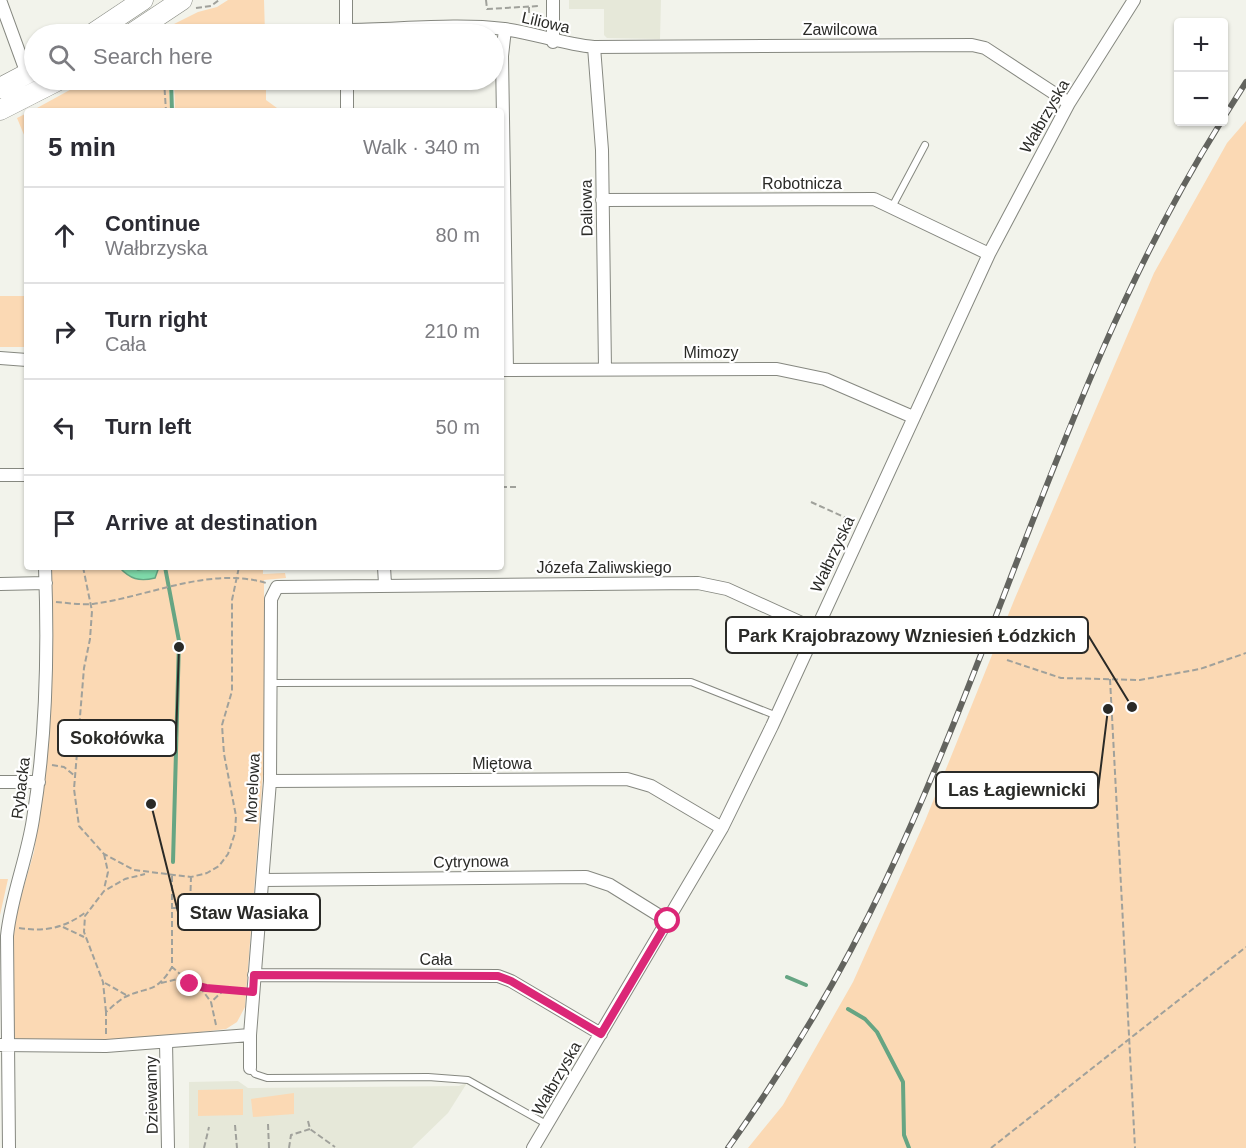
<!DOCTYPE html>
<meta charset="utf-8">
<style>
body{margin:0;font-family:Helvetica,sans-serif;background:#f7f7f7;color:#2b2b33}
.controls{position:absolute;right:18px;top:18px;display:grid;overflow:hidden;border-radius:6px;box-shadow:0 2px 4px #0004}
.controls button{width:54px;height:54px;display:grid;place-items:center;padding:0;border:0;border-bottom:2px solid #e1e1e2;background:#fff;color:#2b2b33;font:30px sans-serif}
.stop{position:absolute;width:18px;height:18px;margin:-14px;border:4px solid #db2777;border-radius:50%;background:#fff}
.stop.end{background:#db2777;border-color:#fff;box-shadow:0 2px 6px #0008}
.list{margin:0;padding:0;list-style:none}
h2{display:flex;justify-content:space-between;align-items:center;height:78px;margin:0;padding:0 24px;font-size:26px}
h2 small{font-size:20px;font-weight:400;color:#7c7c81}
.list li{display:grid;grid-template-columns:39px 1fr auto;gap:18px;align-items:center;box-sizing:border-box;height:96px;padding:0 24px;border-top:2px solid #e1e1e2}
.list b{display:block;font-size:22px;white-space:nowrap}
.list p{margin:0;font-size:20px;white-space:nowrap;color:#7c7c81}
.list em{font-size:20px;font-style:normal;color:#7c7c81}
.icon{flex:none;width:33px;height:33px;fill:none;stroke:currentColor;stroke-width:2;stroke-linecap:round;stroke-linejoin:round}
.map{position:relative;flex:none;width:1246px;height:1148px;overflow:hidden}
.search{position:absolute;background:#fff;box-shadow:0 2px 4px #0004;left:24px;top:24px;width:480px;height:66px;display:flex;align-items:center;gap:15px;box-sizing:border-box;padding:0 21px;border-radius:33px;color:#7c7c81;font-size:22px}
.panel{position:absolute;background:#fff;box-shadow:0 2px 4px #0004;left:24px;top:108px;width:480px;height:462px;border-radius:6px}
.map>svg:first-child{display:block}
.built{fill:#e6e8d9}
.green{fill:#fbd9b4}
.water{fill:#7fdaaa;stroke:#66a583;stroke-width:1.5}
.lines{fill:none;stroke-linecap:round;stroke-linejoin:round}
.stream{stroke:#66a583;stroke-width:4}
.lane-casing{stroke:#868880;stroke-width:8}
.street-casing{stroke:#868880;stroke-width:14}
.primary-casing{stroke:#868880;stroke-width:21}
.path{stroke:#a0a19b;stroke-width:2;stroke-dasharray:6 3;stroke-linecap:butt}
.lane{stroke:#fff;stroke-width:6}
.street{stroke:#fff;stroke-width:12}
.primary{stroke:#fff;stroke-width:20}
.rail-casing{stroke:#63645f;stroke-width:6}
.rail{stroke:#fff;stroke-width:4;stroke-dasharray:11;stroke-linecap:butt}
.route{stroke:#db2777;stroke-width:8}
.labels{text-anchor:middle;stroke-width:4.5;stroke-linejoin:round;paint-order:stroke}
.street-label{font-size:16px;fill:#2a2a27;stroke:#fff}
.leader{fill:none;stroke:#2a2a27;stroke-width:2}
.callout-dot{fill:#2a2a27;stroke:#fff;stroke-width:2}
.callout{fill:#fff;stroke:#2a2a27;stroke-width:2}
.callout-label{font-size:18px;text-anchor:middle;font-weight:bold;fill:#2a2a27}
</style>
<div class="map">
<svg width="1246" height="1148" viewBox="0 0 1246 1148">
<rect width="100%" height="100%" fill="#f2f3eb"/>
<path class="built" d="M569 0H661L660 39 607 38 604 35V9H569Z
M238 1081 248 1088 459 1086 467 1083 448 1113 412 1148H189V1082Z"/>
<path class="green" d="M228 0H264L265 34H160V31L198 12 217 7Z
M88 80H169L170 111H39L37 108Z
M174 80H266V100L277 108 275 111H175Z
M27 113V142L17 118Z
M1246 121V1148H748L783 1105 853 982 925 821 1015 598 1154 273 1227 143Z
M0 296H27V347H0Z
M51 567H263V574L285 573 286 578 264 580V761L245 1007 237 1022 226 1029 118 1042 19 1041 13 1036 12 970 15 917 34 852 43 788Z
M0 879H8L0 915Z
M243 1089V1115L198 1116V1090Z
M294 1093V1114L253 1117 251 1099Z"/>
<path class="water" d="M119 567H132L138 570 159 567 155 578C139 582 130 579 119 567Z"/>
<g class="lines">
<path class="stream" d="M171 80 172 111
M165 567 179 641 173 862
M787 977 806 985
M848 1009 865 1019 877 1032 903 1082 904 1135 909 1148"/>
<g class="lane-casing">
<path id="lane" d="M892 207 925 145
M271 683 691 682 777 716
M250 1068 255 1074 267 1078 428 1077 468 1080 548 1125"/>
</g>
<g class="street-casing">
<path id="street" d="M0 0 27 74
M346 0V34
M553 0V42
M505 29 502 56 507 370
M346 30C396 30 455 23 504 29 534 33 563 44 594 47L972 45 985 48 1069 103
M594 47 602 150 605 369
M347 80V111
M602 200 874 199 989 254
M0 358 27 360
M501 370 777 369 825 379 913 417
M0 475H27
M384 567 385 584
M0 584 46 583
M270 781 627 779 651 786 722 828
M0 782H39
M263 880 586 877 610 885 668 921
M254 975 498 976 511 981 601 1034
M166 1042 168 1148
M0 1045 106 1046 250 1035 270 781 271 599 277 587 698 583 727 589 815 629
M250 1068V1035
M9 1148 7 936C11 896 27 859 33 819 46 741 48 646 45 567
M533 1148 722 828 772 726 989 254 1069 103 1134 0"/>
</g>
<g class="primary-casing">
<path id="primary" d="M92 34 143 0
M131 34 182 0
M0 88 34 70
M0 110 59 80"/>
</g>
<path class="path" d="M486 0 487 9 539 6
M529 7V14
M196 8 211 6 219 0
M164 80 166 111
M74 83 81 80
M501 487H517
M811 502 855 522
M83 567 92 611 90 639 84 668 74 789 79 826 104 854 134 870 191 877 207 873 219 866 228 854 235 833 236 816 224 754 222 725 232 691V600L239 567
M56 602C68 603 81 605 93 604 147 597 210 566 266 583
M1007 660 1061 678 1140 680 1200 669 1246 653
M1110 679 1135 1148
M52 765 64 767 75 776
M104 854 108 872 104 889
M172 876V967L194 986 241 991
M171 908H190L191 877
M63 927 84 937
M19 928C45 932 65 928 86 912
M105 983 128 996
M161 983 182 978
M200 987 211 1002
M106 1012 103 982 84 932 85 916 104 891 125 879 145 874
M216 1025 211 1002 224 990
M106 1034V1012C112 1007 118 1001 125 997 148 986 156 994 172 967
M308 1121 310 1129 335 1147
M268 1124 269 1148
M235 1125 237 1148
M204 1148 209 1127
M289 1148 291 1135 310 1129
M991 1148 1246 947"/>
<use href="#lane" class="lane"/>
<use href="#street" class="street"/>
<use href="#primary" class="primary"/>
<g class="rail-casing">
<path id="rail" d="M1224 117 1246 82
M728 1148C788 1064 841 975 885 882 1004 631 1073 358 1221 122"/>
</g>
<use href="#rail" class="rail"/>
</g>
<g class="lines">
<path class="route" d="M190 984 206 988 253 992 254 975 498 976 511 981 601 1034 668 921"/>
</g>
<g class="labels">
<g class="street-label">
<text transform="translate(546 22) rotate(13)" y="6">Liliowa</text>
<text x="840" y="35">Zawilcowa</text>
<text transform="translate(1044 116) rotate(-60)" y="6">Wałbrzyska</text>
<text x="802" y="189">Robotnicza</text>
<text transform="translate(586 208) rotate(-91)" y="6">Daliowa</text>
<text x="711" y="358">Mimozy</text>
<text transform="translate(832 554) rotate(-65)" y="6">Wałbrzyska</text>
<text x="604" y="573">Józefa Zaliwskiego</text>
<text x="502" y="769">Miętowa</text>
<text transform="translate(20 788) rotate(-83)" y="6">Rybacka</text>
<text transform="translate(252 788) rotate(-87)" y="6">Morelowa</text>
<text transform="translate(471 861) rotate(-1)" y="6">Cytrynowa</text>
<text x="436" y="965">Cała</text>
<text transform="translate(556 1078) rotate(-60)" y="6">Wałbrzyska</text>
<text transform="translate(151 1095) rotate(-91)" y="6">Dziewanny</text>
</g>
</g>
<path class="leader" d="M1132 707L1088 635M179 647L176 738M1108 709L1098 790M151 804L178 912"/>
<g class="callout-dot">
<circle cx="1132" cy="707" r="6"/>
<circle cx="179" cy="647" r="6"/>
<circle cx="1108" cy="709" r="6"/>
<circle cx="151" cy="804" r="6"/>
</g>
<g class="callout">
<rect x="726" y="617" width="362" height="36" rx="6"/>
<rect x="58" y="720" width="118" height="36" rx="6"/>
<rect x="936" y="772" width="162" height="36" rx="6"/>
<rect x="178" y="894" width="142" height="36" rx="6"/>
</g>
<g class="callout-label">
<text x="907" y="642">Park Krajobrazowy Wzniesień Łódzkich</text>
<text x="117" y="744">Sokołówka</text>
<text x="1017" y="796">Las Łagiewnicki</text>
<text x="249" y="919">Staw Wasiaka</text>
</g>
</svg>
<div class="controls">
<button>+</button>
<button>−</button>
</div>
<div class="stop" style="left:668px;top:921px"></div>
<div class="stop end" style="left:190px;top:984px"></div>
<div class="search"><svg class="icon" aria-label="search" viewBox="0 0 24 24"><circle cx="10" cy="10" r="6"/><path d="M15 15l6 6"/></svg>Search here</div>
<section class="panel">
<h2>5 min<small>Walk · 340 m</small></h2>
<ul class="list">
<li><svg class="icon" aria-label="ahead" viewBox="0 0 24 24"><path d="M12 20V5M6 11l6-6 6 6"/></svg><div><b>Continue</b><p>Wałbrzyska</p></div><em>80 m</em></li>
<li><svg class="icon" aria-label="right" viewBox="0 0 24 24"><path d="M7 20v-9h11M14 6l5 5-5 5"/></svg><div><b>Turn right</b><p>Cała</p></div><em>210 m</em></li>
<li><svg class="icon" aria-label="left" viewBox="0 0 24 24"><path d="M17 20v-9H6M10 6l-5 5 5 5"/></svg><div><b>Turn left</b></div><em>50 m</em></li>
<li><svg class="icon" aria-label="arrive" viewBox="0 0 24 24"><path d="M6 21V4h12l-3 4 3 4H6"/></svg><div><b>Arrive at destination</b></div></li>
</ul>
</section>
</div>
